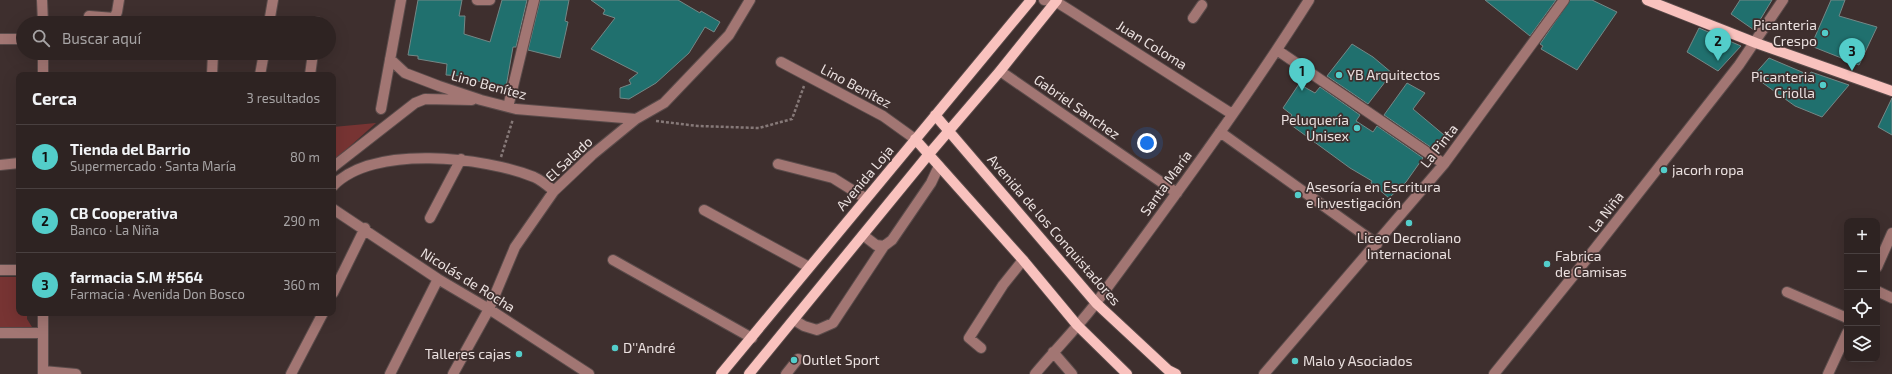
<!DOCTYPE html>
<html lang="es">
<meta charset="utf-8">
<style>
body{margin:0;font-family:"Exo 2",sans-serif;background:#3a2f2f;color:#f1f3f6}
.controls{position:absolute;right:12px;bottom:12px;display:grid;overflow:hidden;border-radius:8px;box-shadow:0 4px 16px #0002}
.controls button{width:36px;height:36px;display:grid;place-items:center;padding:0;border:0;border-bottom:1px solid #494040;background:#2e2322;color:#f1f3f6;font:20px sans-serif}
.you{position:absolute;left:1147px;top:143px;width:14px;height:14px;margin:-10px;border:3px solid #fff;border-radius:50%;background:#1a73e8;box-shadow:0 0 0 6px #1a73e833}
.badge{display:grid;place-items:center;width:26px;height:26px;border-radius:50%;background:#53cdca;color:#111;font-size:13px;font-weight:700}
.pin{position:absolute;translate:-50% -33px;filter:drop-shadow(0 1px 2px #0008)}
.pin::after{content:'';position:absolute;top:21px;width:14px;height:12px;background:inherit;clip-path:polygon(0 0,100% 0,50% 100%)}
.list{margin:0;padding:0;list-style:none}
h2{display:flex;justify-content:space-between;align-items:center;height:52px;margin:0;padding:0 16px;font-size:17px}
h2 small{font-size:13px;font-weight:400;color:#a7a4a5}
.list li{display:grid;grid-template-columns:26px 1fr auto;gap:12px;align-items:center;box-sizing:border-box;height:64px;padding:0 16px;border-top:1px solid #494040}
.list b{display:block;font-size:15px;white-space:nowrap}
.list p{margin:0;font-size:13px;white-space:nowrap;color:#a7a4a5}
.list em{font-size:13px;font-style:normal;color:#a7a4a5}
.icon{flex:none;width:22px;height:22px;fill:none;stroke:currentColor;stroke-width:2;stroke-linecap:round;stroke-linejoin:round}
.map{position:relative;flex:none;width:1892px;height:374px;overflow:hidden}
.search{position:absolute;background:#2e2322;box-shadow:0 4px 16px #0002;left:16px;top:16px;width:320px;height:44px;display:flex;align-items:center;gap:10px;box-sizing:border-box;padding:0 14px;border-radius:22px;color:#a7a4a5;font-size:15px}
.panel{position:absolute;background:#2e2322;box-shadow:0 4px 16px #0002;left:16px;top:72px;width:320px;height:244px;border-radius:8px}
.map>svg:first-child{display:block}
.green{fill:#773433}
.building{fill:#20706e;stroke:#748786}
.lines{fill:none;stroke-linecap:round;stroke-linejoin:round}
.minor-casing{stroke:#5a4b4a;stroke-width:12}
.major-casing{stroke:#5a4b4a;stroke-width:12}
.path{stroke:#867978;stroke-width:2.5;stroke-dasharray:3 2;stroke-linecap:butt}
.minor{stroke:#a27673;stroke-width:10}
.major{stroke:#f9c2be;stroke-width:10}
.poi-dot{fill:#53cdca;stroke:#3e2f2e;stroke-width:1.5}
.labels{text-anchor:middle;stroke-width:3.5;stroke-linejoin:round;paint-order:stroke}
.poi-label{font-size:14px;fill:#eae0df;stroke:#3e2f2e;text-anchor:start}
.street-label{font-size:14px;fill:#eae0df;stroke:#3e2f2e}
</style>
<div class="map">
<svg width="1892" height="374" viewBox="0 0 1892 374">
<rect width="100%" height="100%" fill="#3e2f2e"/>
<path class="green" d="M376 123 339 156 333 159V127Z
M0 277H19V313H27V319L32 327 0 328Z"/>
<path class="building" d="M418 0H462L459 16H465L464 34 490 42 502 0H527L516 47H513L506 87 463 78V76L446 75 447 64 418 59V56L408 55Z
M540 0H569L565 21 568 22 560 58 528 50Z
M591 0H678L700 13 701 11 720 22 714 32 705 27 689 53 656 83 629 99 620 98V88L631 84 629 80 638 73 591 49 615 18 603 14 605 10Z
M1485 0H1556L1530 36Z
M1570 0H1592L1617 12 1577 70 1541 49 1543 46 1540 44Z
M1740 0H1772L1754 30 1731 14Z
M1831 0H1845L1839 16 1877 27 1859 65 1811 46Z
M1699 28 1741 46 1718 71 1687 52Z
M1352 44 1373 57 1392 73 1368 104 1327 76Z
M1769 58 1809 75 1811 72 1849 85 1822 117 1795 106 1753 76Z
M1407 83 1425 93 1413 109 1444 135 1432 148 1384 115Z
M1299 84 1315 93 1320 87 1360 115 1356 121 1373 132 1377 126 1423 158 1406 182 1389 198 1371 183 1372 181 1350 168 1287 122 1292 115 1283 108Z
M1892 98V135L1878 127Z"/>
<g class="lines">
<g class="minor-casing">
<path id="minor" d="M42 0 43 23
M477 0H490
M1044 0 1055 1 1071 11 1232 114
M89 16 114 18 117 12 119 0
M1193 18 1202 5
M269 23 273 0
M317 23V22
M0 39H23
M1277 50 1444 164
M43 53V75
M390 59 405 73 439 86 481 100 516 109 636 119
M781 62 883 116 915 139
M1000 71 1177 193
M212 75 213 53
M260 75 264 53
M310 75 313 53
M508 107 534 0
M381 109 401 0
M1220 132 1377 244
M778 164 833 178 865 198
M0 165 19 163
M333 167 415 103 425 99 472 100
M333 186C373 144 484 157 534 177 541 180 548 186 554 191
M333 209 438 279 489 309 589 374
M704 210 809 267
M430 218 461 159
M863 235 876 245 884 246 892 240 931 183 939 166
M613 260 752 338
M1877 267 1892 233
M0 270H19
M1877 291 1892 298
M1787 292 1847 318
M333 293 365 228
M43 313V374
M794 320 804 326 817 330 833 323 884 246
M0 333H43
M981 348 969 338 1003 285 1023 260
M1053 352 1072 374
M43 371 76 374
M291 374 323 313
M390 374 438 279
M453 374 489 309 515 247 554 191 592 155 636 119 664 103 729 35 750 0
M786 374 798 359
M1035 374C1055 350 1077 328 1096 303 1169 204 1243 104 1309 0
M1264 374 1444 164 1564 0
M1494 374 1582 265 1739 65 1783 0
M1828 374 1847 333"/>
</g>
<g class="major-casing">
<path id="major" d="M1647 0 1756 43 1892 91
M935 115 1096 303 1168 370 1176 374
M915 139 1023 260 1077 325 1127 374
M721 374 1031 0
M749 374 929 154 1000 71 1057 0"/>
</g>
<path class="path" d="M656 121 698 126 759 128 792 119 804 86
M501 157 513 119"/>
<use href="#minor" class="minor"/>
<use href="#major" class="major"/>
</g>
<g class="poi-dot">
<circle cx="1825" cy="33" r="4"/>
<circle cx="1339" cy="75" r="4"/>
<circle cx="1823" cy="85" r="4"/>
<circle cx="1357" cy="128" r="4"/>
<circle cx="1664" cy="170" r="4"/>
<circle cx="1298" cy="195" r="4"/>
<circle cx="1409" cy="223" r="4"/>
<circle cx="1547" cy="264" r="4"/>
<circle cx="615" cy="348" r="4"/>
<circle cx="519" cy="354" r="4"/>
<circle cx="794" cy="360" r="4"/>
<circle cx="1295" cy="361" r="4"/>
</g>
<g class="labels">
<g class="poi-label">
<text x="1817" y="30" text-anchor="end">Picanteria<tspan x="1817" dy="16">Crespo</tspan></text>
<text x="1347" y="80">YB Arquitectos</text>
<text x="1815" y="82" text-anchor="end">Picanteria<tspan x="1815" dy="16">Criolla</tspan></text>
<text x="1349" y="125" text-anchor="end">Peluquería<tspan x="1349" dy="16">Unisex</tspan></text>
<text x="1672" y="175">jacorh ropa</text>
<text x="1306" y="192">Asesoría en Escritura<tspan x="1306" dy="16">e Investigación</tspan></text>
<text x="1409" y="243" text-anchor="middle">Liceo Decroliano<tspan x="1409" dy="16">Internacional</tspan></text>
<text x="1555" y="261">Fabrica<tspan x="1555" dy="16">de Camisas</tspan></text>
<text x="623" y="353">D''André</text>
<text x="511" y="359" text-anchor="end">Talleres cajas</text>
<text x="802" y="365">Outlet Sport</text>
<text x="1303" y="366">Malo y Asociados</text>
</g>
<g class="street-label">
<text transform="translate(1152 45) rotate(32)" y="5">Juan Coloma</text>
<text transform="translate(489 85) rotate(15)" y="5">Lino Benítez</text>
<text transform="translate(856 86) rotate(28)" y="5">Lino Benítez</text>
<text transform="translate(1077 107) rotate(35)" y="5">Gabriel Sanchez</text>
<text transform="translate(1439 146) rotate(-52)" y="5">La Pinta</text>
<text transform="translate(569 159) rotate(-43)" y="5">El Salado</text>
<text transform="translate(865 178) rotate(-50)" y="5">Avenida Loja</text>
<text transform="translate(1166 183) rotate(-54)" y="5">Santa María</text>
<text transform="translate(1606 212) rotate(-52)" y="5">La Niña</text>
<text transform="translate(1054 230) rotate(49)" y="5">Avenida de los Conquistadores</text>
<text transform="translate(468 280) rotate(32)" y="5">Nicolás de Rocha</text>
</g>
</g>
</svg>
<div class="controls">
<button>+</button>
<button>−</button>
<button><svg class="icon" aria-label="locate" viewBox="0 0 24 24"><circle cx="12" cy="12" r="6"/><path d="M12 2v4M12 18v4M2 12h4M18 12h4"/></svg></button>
<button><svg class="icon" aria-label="layers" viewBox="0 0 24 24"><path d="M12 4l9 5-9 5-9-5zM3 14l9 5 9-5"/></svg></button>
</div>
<div class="you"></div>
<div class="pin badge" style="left:1302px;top:91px">1</div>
<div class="pin badge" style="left:1718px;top:61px">2</div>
<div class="pin badge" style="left:1852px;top:71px">3</div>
<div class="search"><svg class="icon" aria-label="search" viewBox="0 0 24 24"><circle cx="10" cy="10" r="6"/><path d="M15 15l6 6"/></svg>Buscar aquí</div>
<section class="panel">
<h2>Cerca<small>3 resultados</small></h2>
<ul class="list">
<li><span class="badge">1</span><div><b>Tienda del Barrio</b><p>Supermercado · Santa María</p></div><em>80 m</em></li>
<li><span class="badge">2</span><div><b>CB Cooperativa</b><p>Banco · La Niña</p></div><em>290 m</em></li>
<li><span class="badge">3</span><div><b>farmacia S.M #564</b><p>Farmacia · Avenida Don Bosco</p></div><em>360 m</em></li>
</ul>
</section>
</div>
